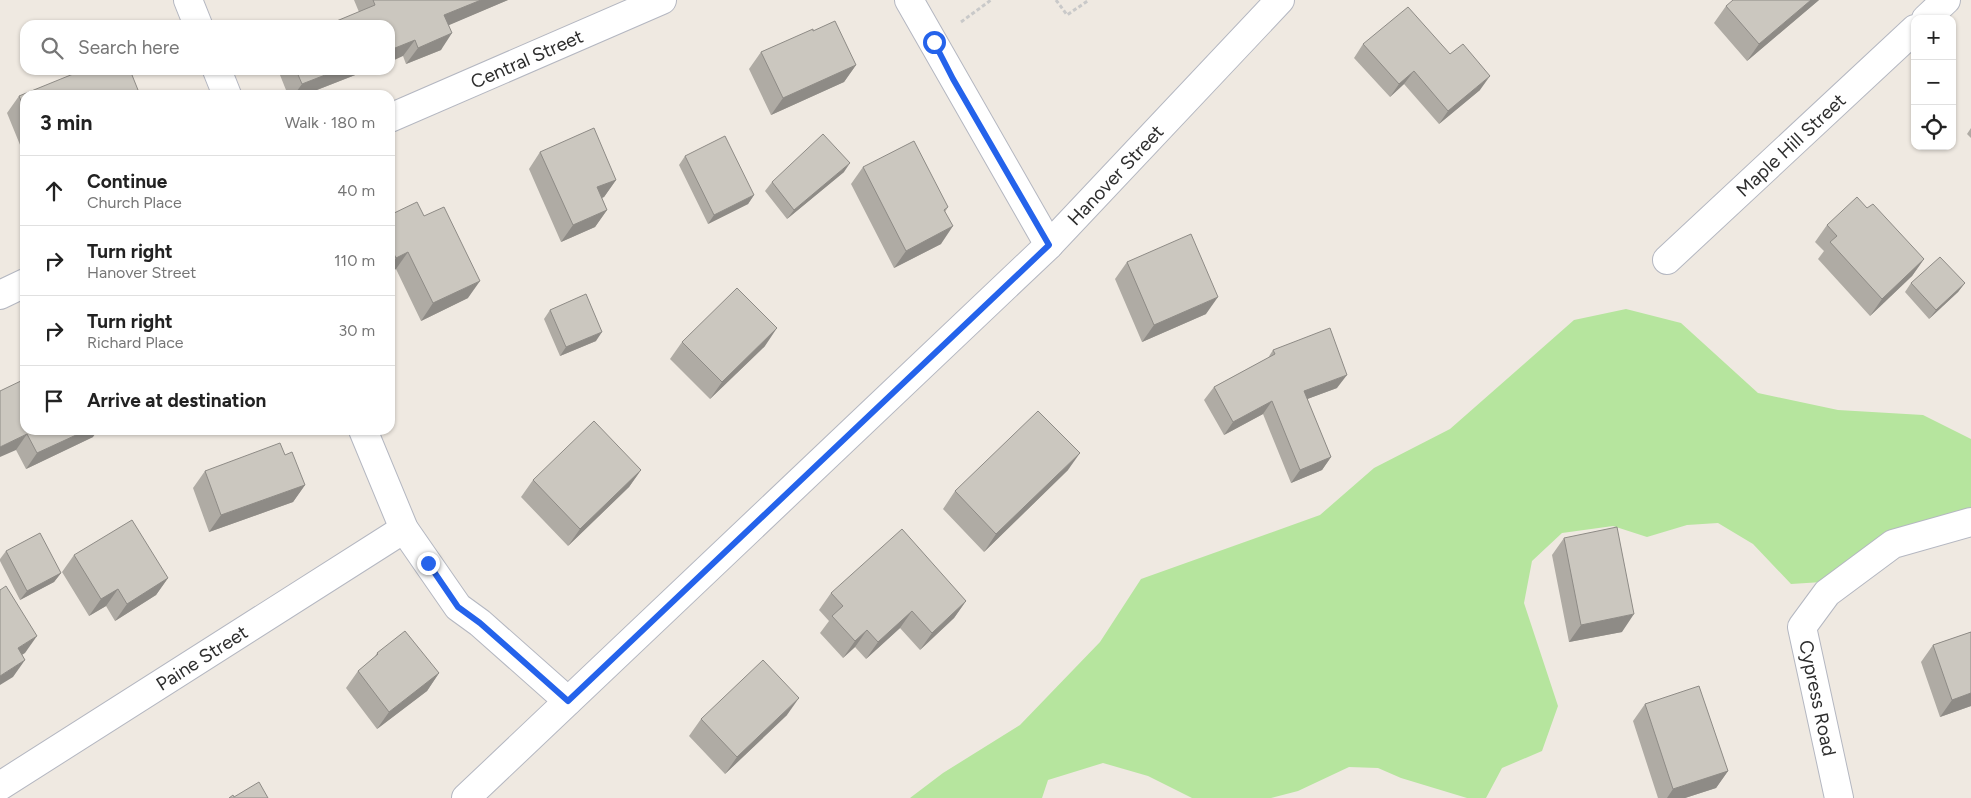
<!DOCTYPE html>
<meta charset="utf-8">
<style>
body{margin:0;font-family:Figtree,sans-serif;background:#f6f6f6;color:#222}
.controls{position:absolute;right:15px;top:15px;display:grid;overflow:hidden;border-radius:10px;box-shadow:0 1px 4px #0004}
.controls button{width:45px;height:45px;display:grid;place-items:center;padding:0;border:0;border-bottom:1px solid #e0e0e0;background:#fff;color:#222;font:25px sans-serif}
.stop{position:absolute;width:15px;height:15px;margin:-11px;border:4px solid #2563eb;border-radius:50%;background:#fff}
.stop.end{background:#2563eb;border-color:#fff;box-shadow:0 1px 5px #0008}
.list{margin:0;padding:0;list-style:none}
h2{display:flex;justify-content:space-between;align-items:center;height:65px;margin:0;padding:0 20px;font-size:21px}
h2 small{font-size:16px;font-weight:400;color:#767676}
.list li{display:grid;grid-template-columns:32px 1fr auto;gap:15px;align-items:center;box-sizing:border-box;height:70px;padding:0 20px;border-top:1px solid #e0e0e0}
.list b{display:block;font-size:19px;white-space:nowrap}
.list p{margin:0;font-size:16px;white-space:nowrap;color:#767676}
.list em{font-size:16px;font-style:normal;color:#767676}
.icon{flex:none;width:28px;height:28px;fill:none;stroke:currentColor;stroke-width:2;stroke-linecap:round;stroke-linejoin:round}
.map{position:relative;flex:none;width:1971px;height:798px;overflow:hidden}
.search{position:absolute;background:#fff;box-shadow:0 1px 4px #0004;left:20px;top:20px;width:375px;height:55px;display:flex;align-items:center;gap:12px;box-sizing:border-box;padding:0 18px;border-radius:15px;color:#767676;font-size:19px}
.panel{position:absolute;background:#fff;box-shadow:0 1px 4px #0004;left:20px;top:90px;width:375px;height:345px;border-radius:15px}
.map>svg:first-child{display:block}
.green{fill:#b6e59e}
.lines{fill:none;stroke-linecap:round;stroke-linejoin:round}
.street-casing{stroke:#b4b7c1;stroke-width:30}
.secondary-casing{stroke:#b4b7c1;stroke-width:30}
.path{stroke:#c9c9c9;stroke-width:3;stroke-dasharray:4 2.5;stroke-linecap:butt}
.street{stroke:#fff;stroke-width:28}
.secondary{stroke:#fff;stroke-width:28}
.wall{fill:#afaba4}
.shaded-wall{fill:#8e8b86}
.building{fill:#cbc7bf;stroke:#8e8b86}
.route{stroke:#2563eb;stroke-width:6}
.labels{text-anchor:middle;stroke-width:4;stroke-linejoin:round;paint-order:stroke}
.street-label{font-size:19px;fill:#2e2e2e;stroke:#fff}
</style>
<div class="map">
<svg width="1971" height="798" viewBox="0 0 1971 798">
<rect width="100%" height="100%" fill="#efe9e1"/>
<path class="green" d="M1626 309 1681 323 1758 393 1838 410 1923 415 1971 439V512L1822 582 1791 584 1753 544 1718 523 1687 525 1647 537 1613 526 1562 533 1532 561 1524 603 1558 706 1542 751 1502 768 1486 798H1467L1401 778 1378 768 1349 767 1298 791 1271 798H1192L1148 776 1103 763 1048 780 1042 798H910L943 773 1020 725 1100 642 1141 579 1320 515 1374 468 1450 429 1574 320Z"/>
<g class="lines">
<g class="street-casing">
<g id="street">
<path d="M188 0 198 25"/>
<path d="M909 0 1049 245"/>
<path d="M1926 19 1946 0"/>
<path d="M217 70 227 95"/>
<path id="s1" d="M390 118 662 0"/>
<path id="s2" d="M1667 260 1915 29"/>
<path d="M0 295 25 283"/>
<path d="M363 430 404 529 458 607 480 623 568 701"/>
<path id="s3" d="M0 786 404 529"/>
<path d="M1839 798 1802 627 1827 593 1893 544 1971 522"/>
</g>
</g>
<g class="secondary-casing">
<g id="secondary">
<path id="s4" d="M466 798 1049 245 1280 0"/>
</g>
</g>
<path class="path" d="M1056 0 1067 15 1089 0
M961 22 991 0"/>
<use href="#street" class="street"/>
<use href="#secondary" class="secondary"/>
</g>
<path class="wall" d="M354 0H508L448 25 441 50 406 64 403 56 359 12Z
M1819 0 1747 61 1714 23 1726 6Z
M813 31 856 65 844 82 771 115 749 69 761 52Z
M1363 44 1480 90 1439 124 1404 84 1390 97 1354 58Z
M278 70H368L304 95H288Z
M25 95V157L7 113 19 96Z
M1971 128V138L1967 134Z
M540 152 616 180 604 197 602 198 607 210 595 227 561 242 529 169Z
M685 156 754 195 748 204 708 224 679 165Z
M863 167 948 207 945 212 941 244 894 268 851 184Z
M844 172 787 219 765 191 772 182Z
M1867 208 1924 259 1912 276 1870 316 1818 259 1824 251 1815 242 1827 225Z
M390 215 468 298 421 321 396 269 390 272Z
M1127 262 1206 314 1142 342 1115 279Z
M1911 283H1965L1958 292 1929 319 1905 292Z
M550 310 596 341 560 356 544 319Z
M682 342 765 346 710 399 670 359Z
M1273 350 1337 388 1307 399 1331 457 1322 470 1291 483 1263 414 1224 435 1204 400 1214 387 1268 358Z
M0 391 93 437 26 469 16 450Z
M285 455 305 485 293 502 209 532 193 488 205 471Z
M641 470 629 487 568 546 521 497 533 480Z
M1068 470 984 552 943 509 955 491Z
M1564 538 1622 632 1569 642 1552 555Z
M6 551 61 573 54 582 20 600 0 561V559Z
M74 555 168 578 156 595 115 621 106 606 89 616 62 572Z
M831 593 966 601 954 618 920 650 900 628 866 659 855 647 843 658 820 633 829 621 819 610Z
M1971 632V706L1940 717 1921 662 1933 645Z
M377 653 439 673 427 691 377 729 346 688 358 671 374 658Z
M1645 704 1728 771 1716 788 1685 798H1658L1633 721Z
M787 715 725 774 689 736 701 719Z"/>
<path class="shaded-wall" d="M481 0H508L433 32 444 15Z
M1811 0H1819L1747 61 1759 44Z
M452 33 441 50 406 64 418 48Z
M415 40 403 56 390 62V50Z
M856 65 844 82 771 115 783 98Z
M338 70H368L304 95H294L302 84Z
M1414 71 1404 84 1390 97 1399 84Z
M1490 76 1480 90 1439 124 1448 111Z
M850 163 844 172 787 219 794 210Z
M616 180 604 197 585 204 597 187Z
M754 195 748 204 708 224 714 215Z
M607 210 595 227 561 242 573 225Z
M953 226 941 244 894 268 906 251Z
M408 252 396 269 390 272V266L396 258Z
M1924 259 1912 276 1870 316 1882 299Z
M480 281 468 298 421 321 433 303Z
M1965 283 1958 292 1929 319 1936 310Z
M1218 297 1206 314 1142 342 1154 325Z
M777 328 765 346 710 399 722 382Z
M602 332 596 341 560 356 566 347Z
M1347 375 1337 388 1294 404 1304 391Z
M1272 401 1263 414 1224 435 1233 422Z
M87 430H98L93 437 26 469 37 453Z
M27 434 16 450 0 457V447Z
M1080 453 1068 470 984 552 996 534Z
M1331 457 1322 470 1291 483 1300 470Z
M641 470 629 487 568 546 580 529Z
M305 485 293 502 209 532 221 515Z
M61 573 54 582 20 600 27 591Z
M168 578 156 595 115 621 127 604Z
M118 589 106 606 89 616 101 599Z
M966 601 954 618 920 650 932 633Z
M912 611 900 628 866 659 878 642Z
M1634 614 1622 632 1569 642 1581 625Z
M867 630 855 647 843 658 855 641Z
M37 636 25 653 6 665 18 648Z
M25 660 13 677 0 685V676Z
M439 673 427 691 377 729 389 712Z
M1971 693V706L1940 717 1952 700Z
M799 698 787 715 725 774 737 757Z
M1728 771 1716 788 1685 798H1667L1673 789Z"/>
<path class="building" d="M373 0H481L444 15 452 33 418 48 415 40 390 50V25H327L375 5Z
M1733 0H1811L1759 44 1726 6Z
M1408 7 1450 54 1463 44 1490 76 1448 111 1414 71 1399 84 1363 44Z
M835 21 856 65 783 98 761 52 813 29V31Z
M83 70H130L140 95H25V110L19 96Z
M296 70H338L302 84Z
M594 128 616 180 597 187 607 210 573 225 540 152Z
M823 134 850 163 794 210 772 182Z
M725 136 754 195 714 215 685 156Z
M914 141 948 207 944 210 953 226 906 251 863 167Z
M1857 197 1867 208 1873 204 1924 259 1882 299 1830 242 1837 236 1827 225Z
M417 202 424 216 444 207 480 281 433 303 408 252 396 258 390 246V215Z
M1191 234 1218 297 1154 325 1127 262Z
M1940 257 1965 283 1936 310 1911 283Z
M737 288 777 328 722 382 682 342Z
M586 294 602 332 566 347 550 310Z
M1330 328 1347 375 1304 391 1331 457 1300 470 1272 401 1233 422 1214 387 1275 354 1273 350Z
M25 379V430H87L37 453 27 434 0 447V391Z
M1038 411 1080 453 996 534 955 491Z
M594 421 641 470 580 529 533 480Z
M280 443 285 455 292 452 305 485 221 515 205 471Z
M132 520 168 578 127 604 118 589 101 599 74 555Z
M1617 527 1634 614 1581 625 1564 538Z
M902 529 966 601 932 633 912 611 878 642 867 630 855 641 832 616 843 606 831 593Z
M40 533 61 573 27 591 6 551Z
M6 586 37 636 18 648 25 660 0 676V590Z
M405 631 439 673 389 712 358 671 378 654 377 653Z
M1971 632V693L1952 700 1933 645Z
M763 660 799 698 737 757 701 719Z
M1699 686 1728 771 1673 789 1645 704Z
M259 782 268 798H229L233 795 234 797Z"/>
<g class="lines">
<path class="route" d="M428 563 458 607 480 623 568 701 1049 245 953 79 934 42"/>
</g>
<g class="labels">
<g class="street-label">
<text dy="7" stroke="none"><textPath href="#s1" startOffset="149">Central Street</textPath></text>
<text dy="7" stroke="none"><textPath href="#s2" startOffset="169">Maple Hill Street</textPath></text>
<text dy="7" stroke="none"><textPath href="#s4" startOffset="900">Hanover Street</textPath></text>
<text dy="7" stroke="none"><textPath href="#s3" startOffset="239">Paine Street</textPath></text>
<text transform="translate(1818 698) rotate(78)" y="7">Cypress Road</text>
</g>
</g>
</svg>
<div class="controls">
<button>+</button>
<button>−</button>
<button><svg class="icon" aria-label="locate" viewBox="0 0 24 24"><circle cx="12" cy="12" r="6"/><path d="M12 2v4M12 18v4M2 12h4M18 12h4"/></svg></button>
</div>
<div class="stop" style="left:934px;top:42px"></div>
<div class="stop end" style="left:428px;top:563px"></div>
<div class="search"><svg class="icon" aria-label="search" viewBox="0 0 24 24"><circle cx="10" cy="10" r="6"/><path d="M15 15l6 6"/></svg>Search here</div>
<section class="panel">
<h2>3 min<small>Walk · 180 m</small></h2>
<ul class="list">
<li><svg class="icon" aria-label="ahead" viewBox="0 0 24 24"><path d="M12 20V5M6 11l6-6 6 6"/></svg><div><b>Continue</b><p>Church Place</p></div><em>40 m</em></li>
<li><svg class="icon" aria-label="right" viewBox="0 0 24 24"><path d="M7 20v-9h11M14 6l5 5-5 5"/></svg><div><b>Turn right</b><p>Hanover Street</p></div><em>110 m</em></li>
<li><svg class="icon" aria-label="right" viewBox="0 0 24 24"><path d="M7 20v-9h11M14 6l5 5-5 5"/></svg><div><b>Turn right</b><p>Richard Place</p></div><em>30 m</em></li>
<li><svg class="icon" aria-label="arrive" viewBox="0 0 24 24"><path d="M6 21V4h12l-3 4 3 4H6"/></svg><div><b>Arrive at destination</b></div></li>
</ul>
</section>
</div>
